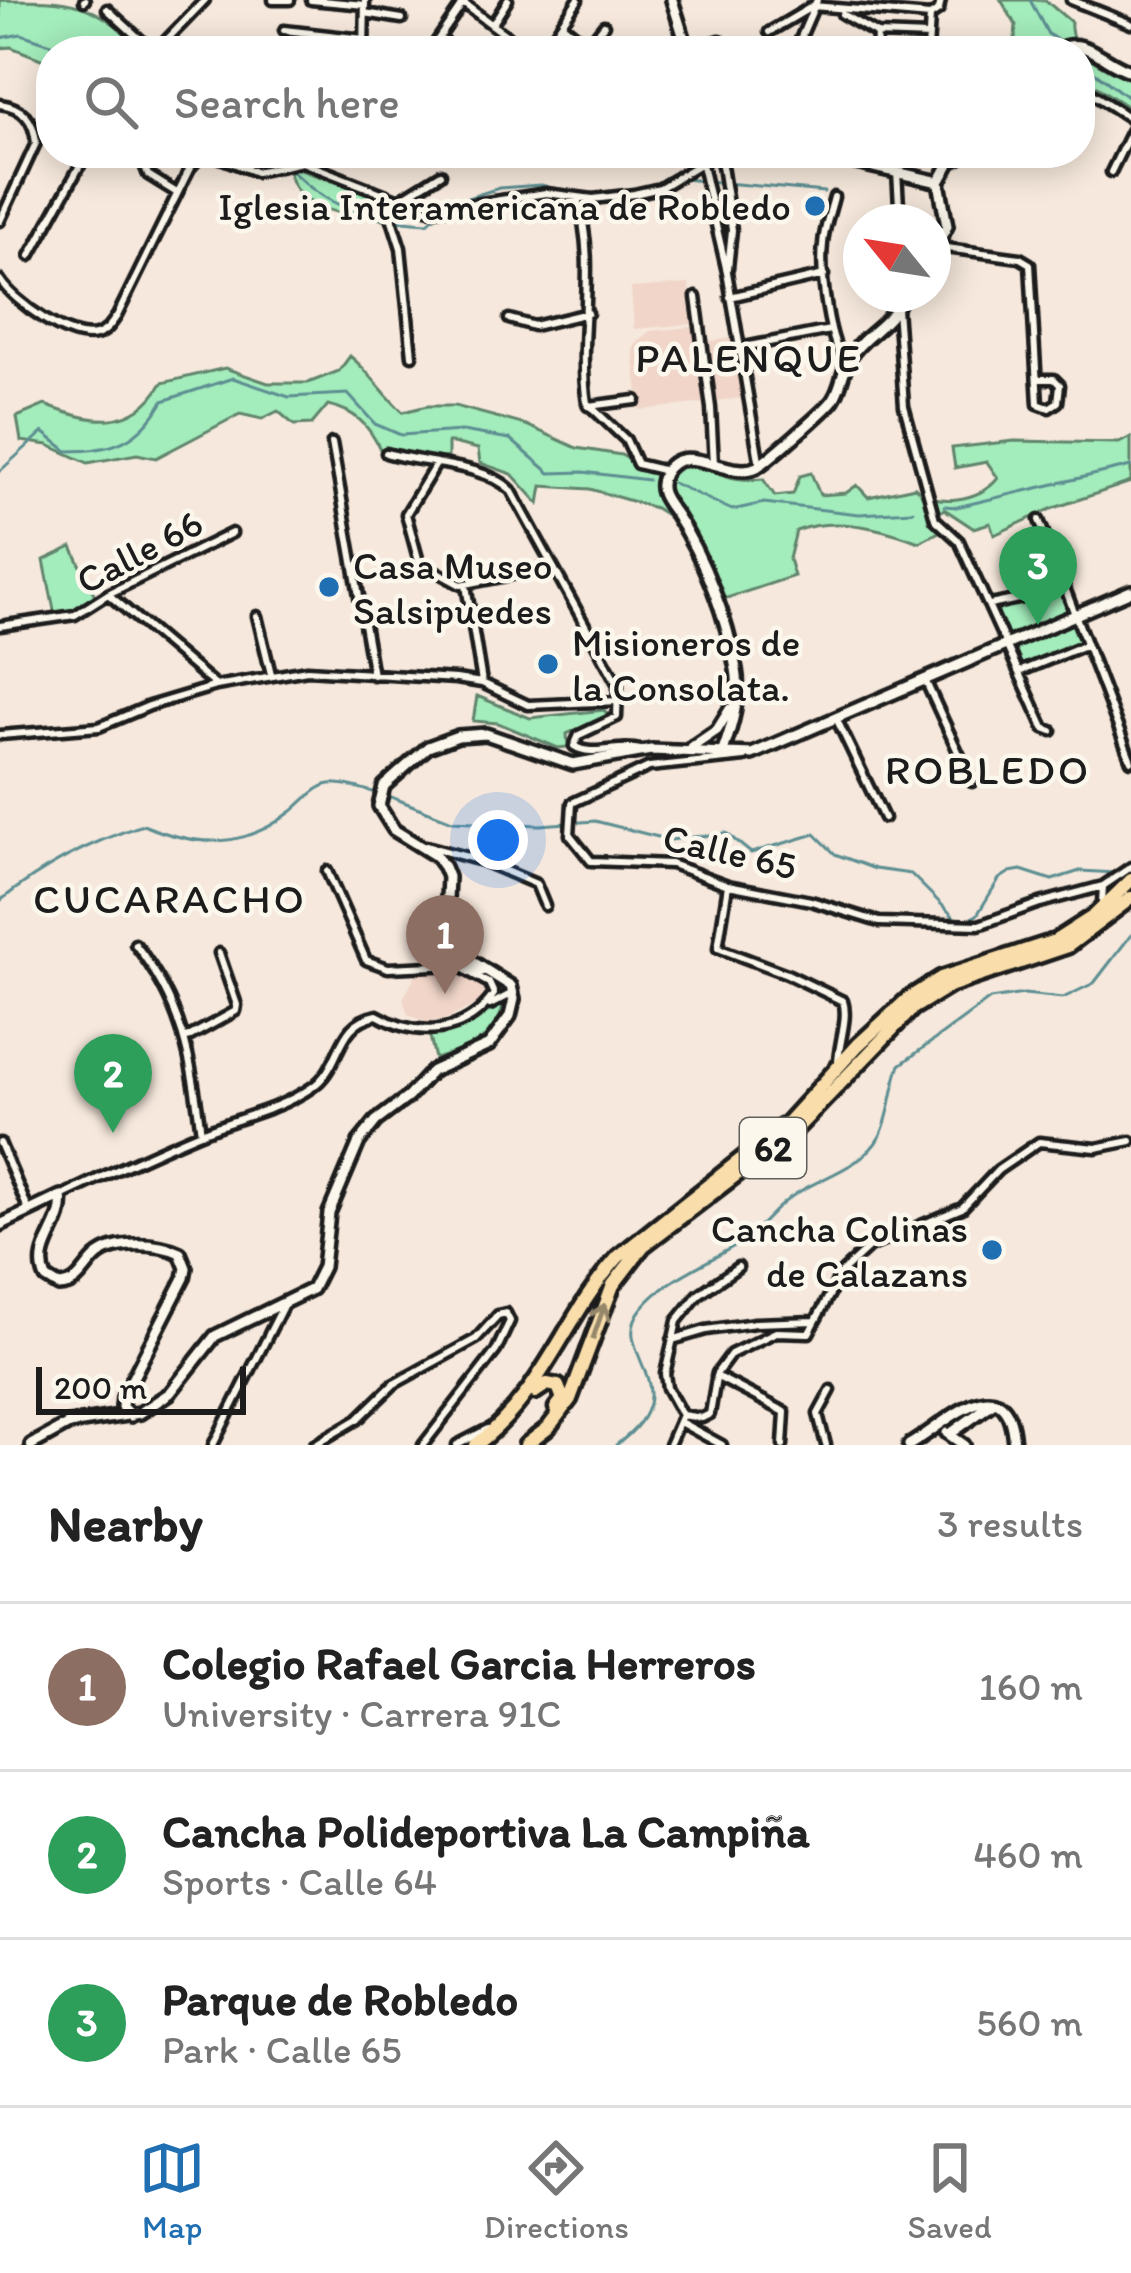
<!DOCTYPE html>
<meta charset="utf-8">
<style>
body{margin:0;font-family:Itim,sans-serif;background:#f2f2f2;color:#222}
.compass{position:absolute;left:843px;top:204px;width:108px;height:108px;border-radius:50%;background:#fff;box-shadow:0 6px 30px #0003;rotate:300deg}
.scale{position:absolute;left:36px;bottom:30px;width:210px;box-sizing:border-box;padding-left:12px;border:6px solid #1c1c1c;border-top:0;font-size:33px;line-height:42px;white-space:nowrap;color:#1c1c1c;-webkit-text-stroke:9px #fbf7ec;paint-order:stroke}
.you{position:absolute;left:498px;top:840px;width:42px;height:42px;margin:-30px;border:9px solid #fff;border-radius:50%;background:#1a73e8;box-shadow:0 0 0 18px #1a73e833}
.badge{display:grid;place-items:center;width:78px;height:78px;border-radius:50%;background:#1f6fb2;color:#fff;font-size:39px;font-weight:700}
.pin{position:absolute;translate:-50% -99px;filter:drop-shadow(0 3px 6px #0008)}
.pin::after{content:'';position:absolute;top:63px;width:42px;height:36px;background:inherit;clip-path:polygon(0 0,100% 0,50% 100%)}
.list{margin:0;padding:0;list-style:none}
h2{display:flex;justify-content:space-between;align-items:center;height:156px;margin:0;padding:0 48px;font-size:51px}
h2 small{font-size:39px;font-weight:400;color:#767676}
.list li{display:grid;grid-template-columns:78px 1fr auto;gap:36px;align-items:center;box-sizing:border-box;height:168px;padding:0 48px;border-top:3px solid #e0e0e0}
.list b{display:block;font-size:45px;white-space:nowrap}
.list p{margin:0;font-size:39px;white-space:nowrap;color:#767676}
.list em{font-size:39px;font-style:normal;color:#767676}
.icon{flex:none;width:66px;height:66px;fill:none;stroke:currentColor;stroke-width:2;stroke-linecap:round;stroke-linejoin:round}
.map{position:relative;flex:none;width:1131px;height:1445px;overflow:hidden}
.search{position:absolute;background:#fff;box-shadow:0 6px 30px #0003;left:36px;right:36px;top:36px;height:132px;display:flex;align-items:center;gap:30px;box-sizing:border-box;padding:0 42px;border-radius:48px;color:#767676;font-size:45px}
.sheet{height:660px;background:#fff}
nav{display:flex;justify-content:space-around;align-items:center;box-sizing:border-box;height:168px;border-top:3px solid #e0e0e0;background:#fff;font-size:33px;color:#767676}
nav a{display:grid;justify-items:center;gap:6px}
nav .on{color:#1f6fb2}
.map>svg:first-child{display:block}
.built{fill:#f0d5c8}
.green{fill:#a3ecbb;stroke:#60846c;stroke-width:3}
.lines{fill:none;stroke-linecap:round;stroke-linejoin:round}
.stream{stroke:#5d8e92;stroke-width:3}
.street-casing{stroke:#1c1c1c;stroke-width:15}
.secondary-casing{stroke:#1c1c1c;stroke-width:18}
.highway-casing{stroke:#1c1c1c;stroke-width:21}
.street{stroke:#fbf7ec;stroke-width:6}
.secondary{stroke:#fbf7ec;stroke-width:9}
.highway{stroke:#f9deab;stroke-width:12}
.oneway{stroke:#96876b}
.poi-dot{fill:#1f6fb2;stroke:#fbf7ec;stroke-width:4.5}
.labels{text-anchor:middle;stroke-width:9;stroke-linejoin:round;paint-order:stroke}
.shield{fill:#fbf7ec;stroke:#5f5e5a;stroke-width:3}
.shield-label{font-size:36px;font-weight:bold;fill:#1c1c1c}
.poi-label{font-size:39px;fill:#1c1c1c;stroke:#fbf7ec;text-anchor:end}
.street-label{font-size:39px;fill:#1c1c1c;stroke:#fbf7ec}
.neighbourhood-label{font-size:42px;letter-spacing:3px;fill:#1c1c1c;stroke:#fbf7ec}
</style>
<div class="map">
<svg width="1131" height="1445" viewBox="0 0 1131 1445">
<rect width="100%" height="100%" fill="#f6e8dc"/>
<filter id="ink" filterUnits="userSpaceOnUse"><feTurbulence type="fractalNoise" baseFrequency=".00833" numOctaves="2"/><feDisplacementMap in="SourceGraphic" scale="24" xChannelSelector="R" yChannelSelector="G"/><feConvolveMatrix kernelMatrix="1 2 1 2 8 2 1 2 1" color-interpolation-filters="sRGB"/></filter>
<g filter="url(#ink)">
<path class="built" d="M689 284 692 324 634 329 631 288Z
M693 327 705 403 640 410 633 350 637 342 650 331Z
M734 338 744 398 713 401 704 342Z
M455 971 487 989 483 1000 449 1018 427 1023 408 1014 403 999 417 972Z"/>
<path class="green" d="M0 0C74 0 91 0 146 51H51V63L11 47 0 48Z
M1001 0H1045L1071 22C1068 54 1107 69 1131 80V109L1080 76V51H1014L1016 25Z
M295 168 370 194 381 219C349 215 297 212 289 173Z
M350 356C371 373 383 394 403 412L427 406H455L526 425 577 448 621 455 643 467 689 456C713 473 733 482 763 479L775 496 793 494 800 476 811 473 820 495 846 493 857 485 868 497 915 487C934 508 981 501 998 478L987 462 955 468 952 448 1014 441 1119 443 1131 437V482L1051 509 994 535 990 523 973 528 944 509 930 522 939 532 919 542C882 528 834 516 796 531L789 559 794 576 724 599 696 534 655 508 590 489 542 486 539 504 512 474 480 463 478 449 448 442V457L419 462 401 450 380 449C368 424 355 411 328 405L312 424 294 425 278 411 262 419 240 414 156 458 137 454 88 463 48 445 21 441 17 417 45 405C91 423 133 432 162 383L225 368 268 383H308L339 371Z
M72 547 97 600 77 611 55 615 44 560Z
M1060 586 1082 642 1019 668 993 608Z
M477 696 530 718 604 710 608 715 567 734 568 747 558 748 498 723 473 721Z
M504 1001C499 1039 469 1048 435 1059L430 1036 456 1028Z"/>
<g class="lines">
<path class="stream" d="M1030 0 1048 34 1057 40
M0 38 21 34 72 51
M1080 61 1131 100
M236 153 275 159
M293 172C331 211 375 220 428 223L449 204 499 188 541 185 578 195 641 190
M683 179 824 192
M655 186 666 177 673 178
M0 471 43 432 67 451C113 451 139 442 163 401L233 378 289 397 348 394 375 424 401 435 462 431 510 439 550 473 583 472 648 480
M673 483 732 510 764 503 859 514 913 511
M944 506 957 507 1131 466
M386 795 452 821 540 825 595 821 670 840 726 833 751 853 815 834 835 854 875 869 911 874 955 918 965 921 977 915 999 879 1010 872 1021 870 1052 880 1080 871 1117 873
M0 901C43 866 90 842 143 825 197 847 243 850 292 811 303 802 316 786 330 784 344 782 364 790 377 793
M616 1445C696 1387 605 1352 642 1308 669 1275 716 1261 749 1236 766 1222 778 1204 797 1193 824 1176 864 1166 880 1136 891 1116 891 1087 900 1065L990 999 1024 994 1063 998 1094 983 1131 935"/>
<g class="street-casing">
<path id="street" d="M273 0H290
M311 0 365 5
M1071 0 1131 24
M84 1 85 0
M463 3 527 51
M107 9 153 51
M365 13 402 19
M842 14 877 34 929 36
M930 16 939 10 941 0
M492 25 508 0
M563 25 595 51
M284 30 364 39
M769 32 813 6 930 16
M441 39 455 51
M588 45 604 25
M364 47 396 51
M688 50 720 40
M156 51 205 0
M364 51 365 0
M430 51 465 0
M543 51 578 0
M795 51 817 0
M876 51 877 34
M928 51 930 16
M1080 86 1131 119
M0 104C23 107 34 120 36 143L0 221
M139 153 148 175 177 193
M720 153 732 230 728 268
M702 165 727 272 760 466
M897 172 900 222
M1111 172 1131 131
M384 195 401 248 412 356
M834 197C830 213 824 228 823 244 820 271 828 347 847 364
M577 198C599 267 576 334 587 403L626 440 637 464 662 470 663 475
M399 200 441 174
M939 247 1020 258 1030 264 1038 404 1049 408 1058 402 1060 385 1054 379H1037
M30 256 87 153
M0 280C14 302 70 342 96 335 107 332 111 324 117 316L190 168 199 158 213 155 256 172 302 162 420 208 434 210 546 193 593 199 634 194 660 188 718 153
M696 297 711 408 714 464
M730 297 824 275
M897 308 904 406 935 519 959 541 1044 728 1052 731
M509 319 534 326 588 313
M739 348 830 330
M588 406 636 400
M332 443 373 675
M386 453C424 464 485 464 511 490L618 685 617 717 579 735 574 746C592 758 619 744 640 750
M435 466 406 514 419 562 461 585 552 567
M1039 520 1131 761
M466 585 482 682
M108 594 215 685
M990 605 1028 597 1062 582
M257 616 271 674
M0 626 75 615 108 594 232 533
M1019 672 1085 645
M925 680 972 782
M836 718 884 818
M0 735 99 727 149 706 216 686 307 670 456 679 482 683 528 705 619 701
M745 757 649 767 572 803 570 835 591 861 671 864 728 885 811 901 879 922 979 925 1040 903 1103 886
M426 846 482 861 536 884 545 906
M327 871 366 960 388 968 455 965
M728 885 718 948 787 974 843 1001C849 1018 838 1044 838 1064
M1102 902 1103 886 1131 867
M135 944C183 1005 191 1058 201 1133
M490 1005 513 993
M185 1039 236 1011 237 1005 219 953
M0 1143 29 1211
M61 1196C106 1175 152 1153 198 1134 236 1118 277 1111 311 1088 344 1066 334 1023 377 1015 417 1039 466 1035 494 994L489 983 467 971
M672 1340 706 1330 755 1323 815 1321
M716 1376 785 1412 783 1445
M682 1415 702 1418 710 1414 717 1373 731 1354 776 1332 809 1333 842 1272 869 1247 962 1208 998 1170 1039 1142 1096 1148 1131 1141
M680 1422 722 1445
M213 1445 283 1306
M314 1445 358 1419 394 1384 476 1339 498 1315 506 1313 510 1321 496 1351 423 1445
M457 1445 488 1429
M669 1445 682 1415 667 1388 665 1374 677 1321 698 1295 738 1267
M826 1445 818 1414 831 1390"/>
</g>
<g class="secondary-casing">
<path id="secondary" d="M672 0 688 51
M1056 51C1083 33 1105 64 1131 71
M735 153 772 159 817 154 939 182
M939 182 950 162 968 153
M933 252 947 226 939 182
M692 747 717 730 730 709
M723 751C732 726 741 696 736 669 727 618 704 558 676 515 667 502 655 491 664 474 682 438 730 481 757 467 766 462 827 409 833 400 842 387 842 371 850 357 863 334 896 323 901 294
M446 940 449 958 461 967 482 971
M0 1225 61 1196C66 1226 32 1247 46 1278L59 1286C79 1285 83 1269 96 1257 115 1240 158 1243 180 1253L186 1268 184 1278 123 1397 122 1407 131 1416
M947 1433 964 1445
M950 1434 993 1403
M31 1445 69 1424 140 1413 170 1393 215 1336 312 1289 323 1267 329 1213 359 1142 376 1121 408 1097 432 1071 489 1045 510 1016 514 999 511 986 451 948 446 922 448 877 444 867 436 856 394 830 379 806 384 786 428 747 458 736 486 734 573 764 651 750 752 754 1131 591
M909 1445C945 1425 1009 1357 1014 1445"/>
</g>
<g class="highway-casing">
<path id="highway" d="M535 1392 547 1384 558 1386 563 1399 556 1408
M476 1445C545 1392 563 1319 618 1257L787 1123 858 1045 909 998 941 978 1055 941 1094 916 1131 880
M526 1445 548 1428 570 1399 613 1285 643 1246 795 1130 913 1008 949 986 1068 946 1131 898"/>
</g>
<use href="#street" class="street"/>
<use href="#secondary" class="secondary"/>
<use href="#highway" class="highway"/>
</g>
<defs><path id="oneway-shaft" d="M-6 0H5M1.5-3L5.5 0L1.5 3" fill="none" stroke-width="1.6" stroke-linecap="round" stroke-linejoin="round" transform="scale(3)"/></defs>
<use class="oneway" href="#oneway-shaft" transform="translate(599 1321) rotate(-71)"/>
</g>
<g class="poi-dot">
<circle cx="815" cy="206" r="12"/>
<circle cx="329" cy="587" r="12"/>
<circle cx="548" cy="664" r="12"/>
<circle cx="992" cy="1250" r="12"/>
</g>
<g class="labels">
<rect class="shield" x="740" y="1118" width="66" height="60" rx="9"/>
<g class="shield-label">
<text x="773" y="1161">62</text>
</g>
<g class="poi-label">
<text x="791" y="220">Iglesia Interamericana de Robledo</text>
<text x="353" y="579" text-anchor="start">Casa Museo<tspan x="353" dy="45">Salsipuedes</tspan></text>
<text x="572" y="656" text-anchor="start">Misioneros de<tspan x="572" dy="45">la Consolata.</tspan></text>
<text x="968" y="1242">Cancha Colinas<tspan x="968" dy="45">de Calazans</tspan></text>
</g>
<g class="street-label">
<text transform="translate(139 551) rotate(-28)" y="14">Calle 66</text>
<text transform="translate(730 851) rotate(13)" y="14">Calle 65</text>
</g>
<g class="neighbourhood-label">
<text x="749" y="372">PALENQUE</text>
<text x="988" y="784">ROBLEDO</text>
<text x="170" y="913">CUCARACHO</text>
</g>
</g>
</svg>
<svg class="compass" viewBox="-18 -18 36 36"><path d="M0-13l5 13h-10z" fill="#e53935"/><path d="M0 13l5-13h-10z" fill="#767676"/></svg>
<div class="scale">200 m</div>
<div class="you"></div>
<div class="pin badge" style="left:445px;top:994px;background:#8d6e63">1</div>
<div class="pin badge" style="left:113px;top:1133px;background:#2e9e5b">2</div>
<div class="pin badge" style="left:1038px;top:625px;background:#2e9e5b">3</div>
<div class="search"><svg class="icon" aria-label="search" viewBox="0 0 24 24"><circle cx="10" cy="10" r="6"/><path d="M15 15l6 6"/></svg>Search here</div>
</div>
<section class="sheet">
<h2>Nearby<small>3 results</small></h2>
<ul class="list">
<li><span class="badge" style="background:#8d6e63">1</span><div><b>Colegio Rafael Garcia Herreros</b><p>University · Carrera 91C</p></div><em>160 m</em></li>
<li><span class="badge" style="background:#2e9e5b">2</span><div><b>Cancha Polideportiva La Campiña</b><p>Sports · Calle 64</p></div><em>460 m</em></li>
<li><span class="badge" style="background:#2e9e5b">3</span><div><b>Parque de Robledo</b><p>Park · Calle 65</p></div><em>560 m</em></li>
</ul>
</section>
<nav>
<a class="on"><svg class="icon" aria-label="map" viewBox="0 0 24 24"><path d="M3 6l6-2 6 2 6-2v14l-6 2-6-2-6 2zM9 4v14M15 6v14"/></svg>Map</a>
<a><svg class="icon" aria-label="directions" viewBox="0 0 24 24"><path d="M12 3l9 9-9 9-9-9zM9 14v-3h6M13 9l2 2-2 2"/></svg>Directions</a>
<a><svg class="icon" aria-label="saved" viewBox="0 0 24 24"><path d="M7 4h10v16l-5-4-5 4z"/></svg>Saved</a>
</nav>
